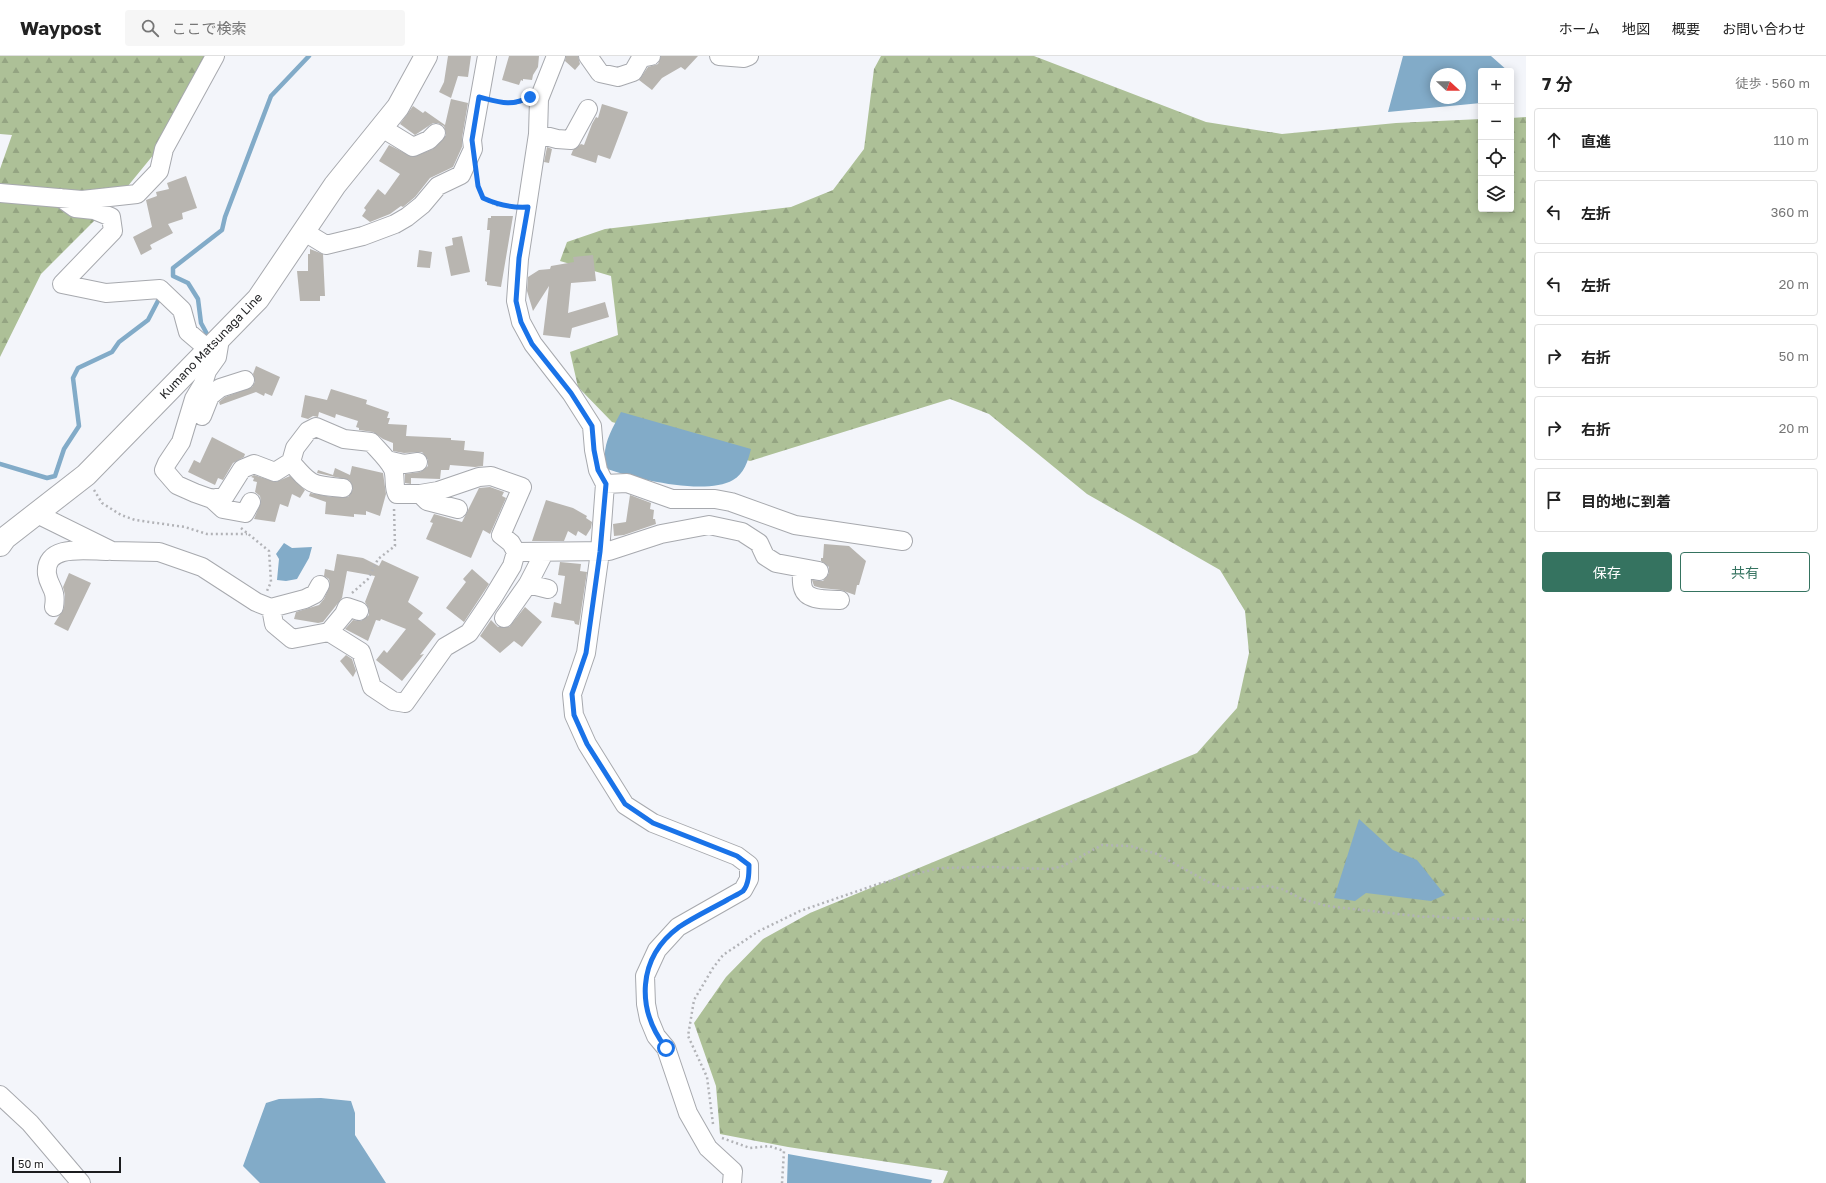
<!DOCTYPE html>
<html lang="ja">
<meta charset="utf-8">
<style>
body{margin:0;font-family:"Golos Text","Noto Sans JP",sans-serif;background:#f6f6f6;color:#222}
.controls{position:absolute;right:12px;top:12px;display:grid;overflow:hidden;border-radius:4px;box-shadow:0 2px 10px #0003}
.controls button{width:36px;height:36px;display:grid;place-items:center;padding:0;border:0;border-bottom:1px solid #e0e0e0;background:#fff;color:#222;font:20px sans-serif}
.compass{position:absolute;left:1430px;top:12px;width:36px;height:36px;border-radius:50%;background:#fff;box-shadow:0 2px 10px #0003;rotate:111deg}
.scale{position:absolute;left:12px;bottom:10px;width:109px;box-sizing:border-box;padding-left:4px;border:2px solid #1b1c1e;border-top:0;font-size:11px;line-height:14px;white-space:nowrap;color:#1b1c1e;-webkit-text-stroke:3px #fff;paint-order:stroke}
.stop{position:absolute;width:12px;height:12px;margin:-9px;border:3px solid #1a73e8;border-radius:50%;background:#fff}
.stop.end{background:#1a73e8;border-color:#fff;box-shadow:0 1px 4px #0008}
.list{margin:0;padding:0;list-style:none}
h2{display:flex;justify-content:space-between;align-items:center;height:52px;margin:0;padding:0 16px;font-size:17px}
h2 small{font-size:13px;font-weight:400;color:#767676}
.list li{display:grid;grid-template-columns:26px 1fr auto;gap:12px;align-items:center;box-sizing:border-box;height:64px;margin:0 8px 8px;padding:0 8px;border:1px solid #e0e0e0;border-radius:4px}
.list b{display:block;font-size:15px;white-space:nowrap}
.list em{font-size:13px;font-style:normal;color:#767676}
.actions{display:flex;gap:8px;padding:12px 16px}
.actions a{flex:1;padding:9px 0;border:1px solid #357360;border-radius:4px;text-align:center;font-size:14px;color:#357360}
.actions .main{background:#357360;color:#fff}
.icon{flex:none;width:22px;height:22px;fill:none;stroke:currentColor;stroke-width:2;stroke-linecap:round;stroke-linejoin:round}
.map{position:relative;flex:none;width:1526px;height:1127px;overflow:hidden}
header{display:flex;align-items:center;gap:24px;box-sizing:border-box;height:56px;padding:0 20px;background:#fff;border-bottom:1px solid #e0e0e0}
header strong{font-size:19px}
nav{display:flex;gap:22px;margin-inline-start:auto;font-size:14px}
.search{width:280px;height:36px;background:#f6f6f6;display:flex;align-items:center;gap:10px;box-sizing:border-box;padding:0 14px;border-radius:4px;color:#767676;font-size:15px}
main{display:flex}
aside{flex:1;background:#fff}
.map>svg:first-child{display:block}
.forest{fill:url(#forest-firs)}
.water{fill:#82abc8;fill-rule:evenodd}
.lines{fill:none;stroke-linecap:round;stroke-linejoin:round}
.stream{stroke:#82abc8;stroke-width:4.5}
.building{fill:#b8b5b0}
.minor-casing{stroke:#a7a9ae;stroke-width:20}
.major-casing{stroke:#a7a9ae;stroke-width:24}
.path{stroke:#b2b3b7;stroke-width:2.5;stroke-dasharray:2 3;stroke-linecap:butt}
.minor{stroke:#fff;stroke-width:18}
.major{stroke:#fff;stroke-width:22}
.route{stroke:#1a73e8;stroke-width:5}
.labels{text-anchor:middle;stroke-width:3;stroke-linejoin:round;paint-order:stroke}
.street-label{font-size:12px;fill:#1b1c1e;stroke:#fff}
</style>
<header>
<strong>Waypost</strong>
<div class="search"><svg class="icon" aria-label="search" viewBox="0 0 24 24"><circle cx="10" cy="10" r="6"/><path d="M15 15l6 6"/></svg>ここで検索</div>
<nav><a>ホーム</a><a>地図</a><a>概要</a><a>お問い合わせ</a></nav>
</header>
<main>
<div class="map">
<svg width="1526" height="1127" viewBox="0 0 1526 1127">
<defs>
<pattern id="forest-firs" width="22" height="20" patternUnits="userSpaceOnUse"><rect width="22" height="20" fill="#adc097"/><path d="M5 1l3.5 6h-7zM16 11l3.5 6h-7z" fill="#94a482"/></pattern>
</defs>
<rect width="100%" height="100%" fill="#f3f5fa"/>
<path class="forest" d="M0 0H208L159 92 123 136 41 218 0 301V113L12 79 0 78Z
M881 0H1034L1206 66 1282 78 1396 67 1481 63V153H1511V62L1526 61V1127H943L948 1115 788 1091 720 1078 716 1030 694 967 726 921 763 883 810 857 1197 697 1237 652 1249 597 1245 555 1220 514 1087 438 989 358 950 343 750 405 612 366 578 331 570 296 618 279 611 220 560 205 567 186 605 173 791 151 833 134 864 93 874 13Z"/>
<path class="water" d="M1403 0H1491L1508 15H1481V47L1388 56ZM1436 18H1460V42H1436Z
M621 356 751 393C748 405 744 418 733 424 705 440 637 423 607 413 600 392 611 375 621 356Z
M284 487 292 492 312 491 309 502 297 523 286 525 277 524 279 503 276 498Z
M1359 763 1393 794 1417 804 1445 839 1431 845 1366 837 1355 845 1334 842Z
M321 1042 351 1045 355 1057V1079L386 1127H260L243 1110 266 1047 279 1043Z
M788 1098 932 1124 931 1127H787Z"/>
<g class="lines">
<path class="stream" d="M207 278 201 267 198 243 188 227 173 220V212L222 174 225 161 271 40 309 0
M0 408 47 422 55 420 64 393 79 370 73 322 78 312 112 296 119 286 148 264 160 241"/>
</g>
<path class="building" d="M448 0H471L468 21 458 20 451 42 439 36 444 26Z
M509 0H539L538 11 533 19 532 24 523 23V25L521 24 519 29 502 24Z
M566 0H578L580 8 575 14 565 5Z
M661 0H698L685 14 681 11 662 22 652 34 639 24 648 11 658 8Z
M451 43 468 47 462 82V91L453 111 430 122 415 141 403 151 401 150 390 158 370 166 362 160 366 154 364 152 378 133 385 139 400 118 379 105 389 89 413 101 433 93 446 79 444 70 438 67H433L415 79 400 68 413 50 423 57 425 55 445 69Z
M602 48 628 56 611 101 610 103 598 99 596 107 571 99 573 94 581 88 584 89 592 68 596 61 598 62Z
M547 91 552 93 549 107 544 106Z
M186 120 197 152 182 157 183 163 168 168 173 177 150 189 152 193 141 199 133 181 152 171 146 144 157 140 156 136 169 133 167 127Z
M491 160H513L501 231 487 229V226L485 225 490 174H487L488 162H491Z
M462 180 470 216 451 220 445 191 453 189 452 182Z
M310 193 323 198 325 240H320V245H300L297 215H308V198H310Z
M419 194 432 196 430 212 417 211Z
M593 199 596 225 571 227 568 257 605 246 609 261 572 272 570 282 543 279 549 230 533 255 527 235 528 221 539 214 550 213 551 210 574 206 573 201Z
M256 310 280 321 272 340 265 337 264 340 256 336 220 349 219 346 225 341 252 331 255 326 253 318Z
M331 333 367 344 366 348 389 356 387 362H390L388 368 407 369 406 380 451 382V384L465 385 464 394 484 396 483 410 475 411 450 409 449 414H441L440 423 411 422V428L405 427V418L420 416 428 410V404L422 396 404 397 393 395V387L383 383 373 376 359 374V372L356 371 358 365 336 358 335 362 319 356 318 361 313 360 308 363 301 361 305 339 327 344Z
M212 381 245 398 244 401 233 407 223 424 218 422 215 429 188 416 194 404 200 407Z
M352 410 383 417 386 438 380 460 366 455V459L354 458V461L325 458 326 446 309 440 310 437 332 441H348L353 433 349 424 317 417 318 414 333 419 335 412 350 419Z
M254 419 276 426 290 420 305 434 300 442 292 438 288 451 280 448 275 466 254 463 261 446 260 440 255 436 257 426 253 425 254 422 251 421Z
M490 431 504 436 502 440 506 442 490 478 483 474 471 502 426 483 433 467 430 466 434 458 462 466 479 432Z
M630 439 651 447 650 453 654 454 653 463H655L656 468 624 479 614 480 613 468 626 466Z
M546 444 573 452 587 460 586 462 592 466 591 472 586 480 578 475 576 480 568 475 564 485H532Z
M824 488 849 490 866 505 859 529H857L855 539 841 534 821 532 814 530 812 524 823 525 829 517V511L821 505V502H823Z
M337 498 363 502 379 510 382 504 419 521 408 546 423 557 418 563 436 578 420 599 424 598 402 625 376 604 384 594 387 597 406 573 381 563 380 565 376 564 368 585 345 573 353 564 361 565 369 559V553L365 546 375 520 347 515 342 542 323 566 318 567 294 563 296 556 319 549 324 543 330 529 329 523 324 520 325 513 334 515Z
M560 506 581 508 580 515 587 516 579 569 575 568 574 565 551 561 554 546 561 548 565 520 558 519Z
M472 513 489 528 464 566 446 552 466 526 463 523Z
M69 517 91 527 68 575 54 568 64 552 65 539 63 531Z
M525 551 542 566 522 591 514 585 500 597 480 580 491 564 498 571H509Z
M346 599 352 603 356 615 353 621 340 605Z"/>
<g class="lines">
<g class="minor-casing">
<path id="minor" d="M556 0 539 43 538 78 519 203 516 245 521 266 533 288 571 337 592 370 594 394 598 414 605 428 600 496 586 597 572 638 574 659 587 688 625 749 653 767 737 800 749 809V823L743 834 678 871 657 894 645 920 646 948 649 963 656 980 666 992 688 1057 708 1092 733 1115 732 1127
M588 0 600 17 618 21 633 16 641 2 651 0
M719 0 744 2 749 0
M382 72 413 91 429 84 436 77
M538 78 557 83 571 84 588 53
M0 137 82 144 137 138 159 115 164 93 215 0
M61 142 75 152 94 154 111 161 113 175 62 228 106 237 160 233 182 254 188 276 208 293
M303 175 326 189 363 180 395 168 407 161 422 149 438 130 461 119 473 93 472 84 487 0
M220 283 217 301 207 315 203 328 194 343 181 386 167 407 164 414 177 429 195 437 212 443 225 440 242 413 254 408 275 416 291 406 295 392 308 375 316 371 344 383 371 386C378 394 388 403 393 413 396 421 393 430 397 438H420L438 435 479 421 491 420 522 431 501 479 511 487 516 496
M202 360 210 340 220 332 245 324
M387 404 404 408 418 406
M291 406C311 430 312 429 343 432
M605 428 627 427 672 443H715L731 446 795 469 903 485
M420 438 427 445 458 453
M212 443 223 453 245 457 251 446
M37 458 112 495 159 496 202 511 256 546 271 552 274 568 292 583 329 576 361 596 372 631 393 645 405 647 445 591 469 577 492 543 512 510 516 496 609 495 661 478 709 469 742 476 759 487 765 500 776 507 819 515
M802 513C802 519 801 526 803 532 807 546 829 543 840 544
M528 528 548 533
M54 551C57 532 49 532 47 518 44 487 88 495 108 495
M271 552 305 543 315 538 320 529
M504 562 528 528 544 497
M329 576 344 558 347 551 359 555
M0 1039 30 1067 81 1127"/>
</g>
<g class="major-casing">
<path id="major" d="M0 489 5 482 86 419 258 243 335 129 398 51 426 0"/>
</g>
<path class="path" d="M495 45C504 47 515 49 523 45
M477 123 478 130 483 142 496 149 513 151
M94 434 102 447 121 459 135 464 185 471 207 478H247
M241 472 269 495 271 526 267 535
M352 537 368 523 378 503 395 490 394 452
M713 1068 707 1021 688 980 694 944 713 912 723 899 759 875 800 855 878 828 939 812 988 811 1051 813 1063 810 1102 789 1130 790 1157 798 1210 827 1222 831 1241 833 1268 830 1282 833 1302 843 1327 850 1425 861 1433 860 1449 862 1526 864
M722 1082 750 1092 769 1090 784 1095 782 1127"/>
<use href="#minor" class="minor"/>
<use href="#major" class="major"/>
</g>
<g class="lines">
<path class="route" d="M530 41C511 51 499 46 479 41L472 84 478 130 483 142C498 149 512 152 528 151L519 202 516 245 521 266 532 288 571 337 592 370 594 394 598 414 606 428 600 496 586 597 572 638 574 659 587 688 625 748 653 767 737 800 749 809C749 817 749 828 743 835 739 838 732 841 727 844 711 853 694 861 679 871 637 902 636 953 666 992"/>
</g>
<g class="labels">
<g class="street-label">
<text transform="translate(211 290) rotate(-46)" y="4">Kumano Matsunaga Line</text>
</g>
</g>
</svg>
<div class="controls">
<button>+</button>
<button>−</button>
<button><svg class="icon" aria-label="locate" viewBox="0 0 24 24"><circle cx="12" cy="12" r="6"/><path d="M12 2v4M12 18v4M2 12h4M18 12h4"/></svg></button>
<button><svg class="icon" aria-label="layers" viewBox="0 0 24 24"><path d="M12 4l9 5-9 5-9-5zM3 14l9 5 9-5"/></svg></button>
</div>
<svg class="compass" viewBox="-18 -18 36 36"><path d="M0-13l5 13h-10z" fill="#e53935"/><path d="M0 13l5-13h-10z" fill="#767676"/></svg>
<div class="scale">50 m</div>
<div class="stop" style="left:666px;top:992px"></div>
<div class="stop end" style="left:530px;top:41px"></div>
</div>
<aside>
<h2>7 分<small>徒歩 · 560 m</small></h2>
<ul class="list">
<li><svg class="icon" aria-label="ahead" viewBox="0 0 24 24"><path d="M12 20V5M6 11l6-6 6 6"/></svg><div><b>直進</b></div><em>110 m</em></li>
<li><svg class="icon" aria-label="left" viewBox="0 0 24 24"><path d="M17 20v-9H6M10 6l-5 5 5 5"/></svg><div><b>左折</b></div><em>360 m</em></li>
<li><svg class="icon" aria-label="left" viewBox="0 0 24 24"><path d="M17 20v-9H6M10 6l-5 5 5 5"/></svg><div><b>左折</b></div><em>20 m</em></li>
<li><svg class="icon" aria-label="right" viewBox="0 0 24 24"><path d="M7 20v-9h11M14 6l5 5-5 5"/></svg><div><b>右折</b></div><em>50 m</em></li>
<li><svg class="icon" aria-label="right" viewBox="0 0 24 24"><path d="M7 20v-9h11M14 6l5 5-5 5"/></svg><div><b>右折</b></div><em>20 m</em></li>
<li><svg class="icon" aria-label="arrive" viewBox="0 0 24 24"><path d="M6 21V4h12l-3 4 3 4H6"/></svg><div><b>目的地に到着</b></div></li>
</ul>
<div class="actions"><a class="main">保存</a><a>共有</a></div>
</aside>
</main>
